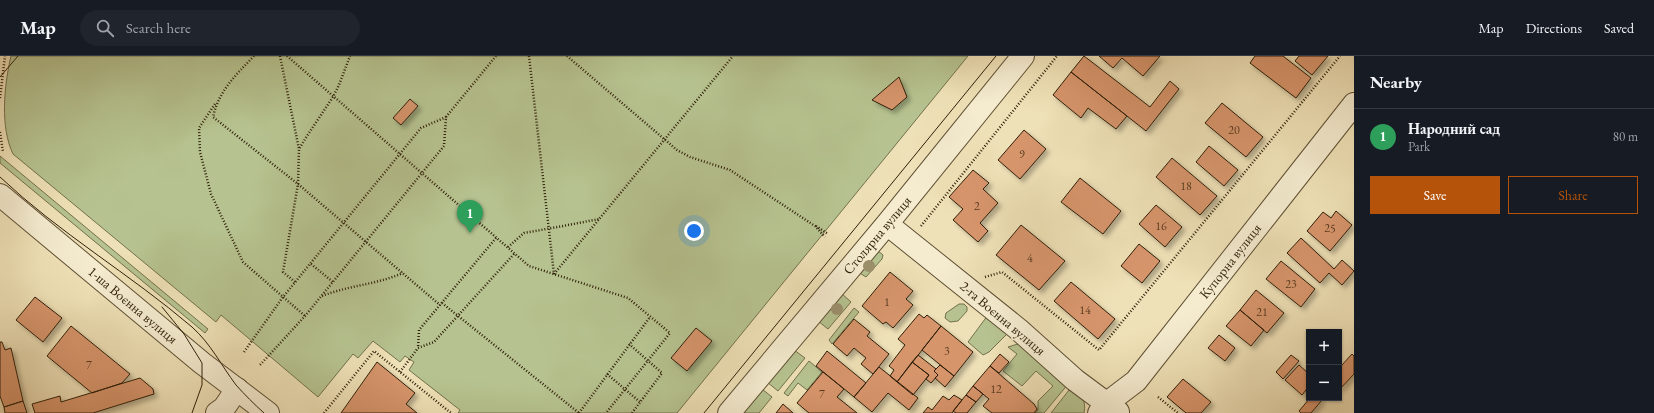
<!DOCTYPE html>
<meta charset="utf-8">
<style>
body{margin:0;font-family:"EB Garamond",serif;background:#20242c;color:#f1f3f6}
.controls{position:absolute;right:12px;bottom:12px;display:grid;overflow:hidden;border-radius:0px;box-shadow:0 1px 3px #0004}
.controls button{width:36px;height:36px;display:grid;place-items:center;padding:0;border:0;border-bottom:1px solid #363941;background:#171b24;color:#f1f3f6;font:20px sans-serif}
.you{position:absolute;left:694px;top:175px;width:14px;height:14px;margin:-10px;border:3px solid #fff;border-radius:50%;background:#1a73e8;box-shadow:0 0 0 6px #1a73e833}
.badge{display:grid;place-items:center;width:26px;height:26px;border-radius:50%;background:#b45309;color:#fff;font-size:13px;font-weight:700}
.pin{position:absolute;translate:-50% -33px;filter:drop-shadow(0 1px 2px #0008)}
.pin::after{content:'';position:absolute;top:21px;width:14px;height:12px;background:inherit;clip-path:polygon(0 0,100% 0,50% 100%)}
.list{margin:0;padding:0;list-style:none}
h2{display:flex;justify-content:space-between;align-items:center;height:52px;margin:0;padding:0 16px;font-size:17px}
h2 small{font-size:13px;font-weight:400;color:#9ea1a6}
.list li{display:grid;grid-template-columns:26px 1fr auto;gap:12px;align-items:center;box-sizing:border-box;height:56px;padding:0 16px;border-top:1px solid #363941}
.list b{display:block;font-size:15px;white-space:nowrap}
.list p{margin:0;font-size:13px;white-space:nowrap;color:#9ea1a6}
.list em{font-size:13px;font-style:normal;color:#9ea1a6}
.actions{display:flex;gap:8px;padding:12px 16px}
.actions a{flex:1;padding:9px 0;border:1px solid #b45309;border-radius:0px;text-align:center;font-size:14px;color:#b45309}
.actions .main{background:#b45309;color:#fff}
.icon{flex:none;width:22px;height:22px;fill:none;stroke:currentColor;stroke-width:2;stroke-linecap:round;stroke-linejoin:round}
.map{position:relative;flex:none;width:1354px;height:357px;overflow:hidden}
header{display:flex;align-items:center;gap:24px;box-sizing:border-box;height:56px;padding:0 20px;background:#171b24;border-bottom:1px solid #363941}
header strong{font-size:19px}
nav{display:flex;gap:22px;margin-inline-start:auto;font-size:14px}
.search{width:280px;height:36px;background:#20242c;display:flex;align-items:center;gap:10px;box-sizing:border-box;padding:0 14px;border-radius:22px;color:#9ea1a6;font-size:15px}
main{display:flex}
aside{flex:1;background:#171b24}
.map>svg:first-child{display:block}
.green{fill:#b6c390;stroke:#72714c}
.building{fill:#d7956c;stroke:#2f1f08;filter:url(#shadow)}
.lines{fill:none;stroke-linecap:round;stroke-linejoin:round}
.minor-casing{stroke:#5f5034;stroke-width:24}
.tertiary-casing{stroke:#5f5034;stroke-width:24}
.path{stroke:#2f1f08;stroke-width:2.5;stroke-dasharray:1 2;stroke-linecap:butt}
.minor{stroke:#f5ecd0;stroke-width:22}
.tertiary{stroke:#f5ecd0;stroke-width:22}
.tram{stroke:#2f1f08;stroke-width:1}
.tree{fill:#9c916d}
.labels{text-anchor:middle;stroke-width:3.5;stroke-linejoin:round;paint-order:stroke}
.number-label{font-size:12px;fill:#593c21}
.street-label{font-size:14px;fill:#2f1f08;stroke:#f5ecd0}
</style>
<header>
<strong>Map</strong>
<div class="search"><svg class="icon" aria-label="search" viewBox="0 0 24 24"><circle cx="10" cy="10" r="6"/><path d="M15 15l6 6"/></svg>Search here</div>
<nav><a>Map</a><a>Directions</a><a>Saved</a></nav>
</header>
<main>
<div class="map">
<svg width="1354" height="357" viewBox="0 0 1354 357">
<defs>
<filter id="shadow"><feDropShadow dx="3.5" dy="3.5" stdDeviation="2" flood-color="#0004"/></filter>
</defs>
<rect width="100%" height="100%" fill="#efe1b7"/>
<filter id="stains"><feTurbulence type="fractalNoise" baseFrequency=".005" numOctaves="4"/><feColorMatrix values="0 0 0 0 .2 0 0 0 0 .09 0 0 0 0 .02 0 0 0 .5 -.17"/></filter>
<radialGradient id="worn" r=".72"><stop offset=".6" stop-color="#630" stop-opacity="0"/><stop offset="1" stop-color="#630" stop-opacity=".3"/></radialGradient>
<path class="green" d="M11 0H968L677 357H458L460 354 409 314 414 306 405 300 400 306 373 285 358 302 353 298 318 341 221 259 216 266 13 98C0 71 4 30 11 0Z
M0 100 208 273 205 277 0 107Z
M877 194 883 199 882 203 866 221 858 216Z
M841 237 851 246 828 273 818 265Z
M959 248H964L967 251V255L958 265 950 266 945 262 946 257Z
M854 252 859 256 832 288 829 284Z
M988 259 1009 276 989 296 983 299 968 286Z
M1021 287 1069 327 1044 357H1035L1038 353V345L1053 330 1036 315 1022 330 1003 315 1017 298 1008 291Z
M794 294 805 302 778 335 767 326Z
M809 305 822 316 807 334 798 327 788 340 784 337Z
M1073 329C1080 339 1087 345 1084 357H1051Z
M762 333 772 341 759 357H742Z"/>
<path class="building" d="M1084 0 1150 51 1170 25 1179 33 1146 75 1071 16Z
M1099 0H1160L1143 20 1122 2 1113 12Z
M1255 0H1283L1311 22 1296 42 1250 7Z
M1299 0H1328L1312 19 1295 5Z
M1071 16 1127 60 1116 73 1088 52 1081 62 1053 39Z
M899 21 907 41 892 54 872 44Z
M410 43 418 50 401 69 393 62Z
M1222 47 1263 81 1246 101 1205 67Z
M1024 74 1046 93 1020 123 998 104Z
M1209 90 1238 114 1224 130 1196 106Z
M1172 102 1217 140 1200 159 1156 121Z
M973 114 989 127 983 133 998 147 980 167 988 175 978 186 953 164 963 153 949 141Z
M1080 122 1121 155 1103 178 1061 146Z
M1156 149 1182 171 1165 191 1139 168Z
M1336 155 1352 169 1330 195 1307 175 1323 156 1331 162Z
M1021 169 1065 205 1039 234 996 199Z
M1301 182 1334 213 1342 204 1354 215 1342 229 1329 217 1320 227 1287 197Z
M1139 188 1160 205 1142 227 1121 210Z
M1281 205 1315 233 1301 251 1266 223Z
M890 216 913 235 906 243 913 249 893 272 886 266 883 268 862 250Z
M1071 226 1115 263 1098 283 1054 245Z
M1256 234 1284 257 1267 277 1240 254Z
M35 241 62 262 43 286 16 264Z
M1240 254 1264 274 1251 290 1226 270Z
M919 258 924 262 927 259 941 270 897 326 890 320 894 314 889 310 905 289 898 283Z
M854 263 870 276 867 280 889 298 873 318 861 308 866 302 854 292 847 300 833 288Z
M71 270 130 318 122 327 92 337 47 300Z
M941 270 973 296 954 320 922 294Z
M696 272 712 285 687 315 671 302Z
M1219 279 1235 292 1225 305 1208 292Z
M0 286H2L5 294 11 292 23 345 4 351 0 340Z
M827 295 866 327 854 341 816 310Z
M1000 298 1009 306 999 317 990 310Z
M1352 298 1354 300V318L1339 334V308L1341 310Z
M918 299 936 313 934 315 938 319 931 327 926 323 929 319 912 306Z
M1291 299 1299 305 1283 323 1276 316Z
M377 306 415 337 406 348 417 357H341Z
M912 306 929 319 913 339 897 326Z
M940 309 954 320 945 331 935 322 938 319 934 315Z
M1299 309 1309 318V330L1302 339 1285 324Z
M990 310 1034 348 1037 353 1034 357H992L983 350 989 343 973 330Z
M879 311 918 342 909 354 888 337 872 356 854 341Z
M823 316 844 333 837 341 857 357H809L797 347Z
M140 322 153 333 154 338 93 357H35L32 348 60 340 61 346Z
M1183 323 1211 346 1201 357H1186L1167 341Z
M973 330 983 338 976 346 966 339Z
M954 339 962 344 952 357H923L928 351 932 354 943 340 949 344Z
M966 339 976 346 967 357H956L953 355Z
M1310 342H1319L1322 344 1311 357H1301L1299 355Z
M23 345 27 357H5L4 351Z
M783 348 793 357H776Z"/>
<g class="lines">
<g class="minor-casing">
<path id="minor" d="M887 168 1018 273 1075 324 1118 356
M217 357 224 352 237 333
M729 357 887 168 1023 0
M1099 357 1107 347 1136 325 1354 48"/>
</g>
<g class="tertiary-casing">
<path id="tertiary" d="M0 139 202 307 268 357"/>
</g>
<path class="path" d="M254 0C236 19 219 34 213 61L298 128 440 249
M280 0 299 93
M287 0 529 210 628 242 670 277 606 357
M529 0 554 218
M567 0 677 94 690 101 730 114 815 170 825 181
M0 42 5 0
M215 48 199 72 200 96 211 138 243 206 305 260
M446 61 496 0
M0 76 3 96
M816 170 828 178
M921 170 1057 0
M496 182 419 274 418 292 434 286 514 198
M508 191 524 177 563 170 599 163
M311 208 333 226
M554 218 733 0
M985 221 1002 216 1099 294 1340 0
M295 226 283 216 298 128 299 93 307 80 333 41 339 29 350 0
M322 240C350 229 375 229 403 217
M442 247 579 357
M629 288 662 317 632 357
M244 296 283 241 421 72 446 61 444 90 305 260 260 309
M400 316 418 292
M607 318 640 346
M1158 341 1178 357
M324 357 374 295 451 357
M579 357 650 261"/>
<use href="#minor" class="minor"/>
<use href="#tertiary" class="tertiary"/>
<path class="tram" d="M0 21 18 0
M0 121C59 177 130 218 192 271 211 288 221 309 236 329 245 339 254 348 264 357
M162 251 184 278 202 307V329L192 357
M704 357 996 0"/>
</g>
<g class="tree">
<circle cx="869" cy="210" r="6"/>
<circle cx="837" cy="253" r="6"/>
</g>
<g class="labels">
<g class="number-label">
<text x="1234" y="78">20</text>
<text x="1022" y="102">9</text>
<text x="1186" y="134">18</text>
<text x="977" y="154">2</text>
<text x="1161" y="174">16</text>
<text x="1330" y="176">25</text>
<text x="1030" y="206">4</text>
<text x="1291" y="232">23</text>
<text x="887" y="250">1</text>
<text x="1085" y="258">14</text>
<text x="1262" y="260">21</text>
<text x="947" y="299">3</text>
<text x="89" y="313">7</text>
<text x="996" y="337">12</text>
<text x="822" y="342">7</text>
</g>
<g class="street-label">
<text transform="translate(877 179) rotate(-50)" y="5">Столярна вулиця</text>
<text transform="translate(1230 205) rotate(-52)" y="5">Купорна вулиця</text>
<text transform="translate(133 249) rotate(40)" y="5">1-ша Воєнна вулиця</text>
<text transform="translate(1003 262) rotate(40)" y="5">2-га Воєнна вулиця</text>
</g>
</g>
<rect width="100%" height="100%" filter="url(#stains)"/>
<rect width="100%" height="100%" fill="url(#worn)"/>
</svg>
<div class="controls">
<button>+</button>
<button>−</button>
</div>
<div class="you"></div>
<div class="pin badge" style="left:470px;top:177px;background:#2e9e5b">1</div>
</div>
<aside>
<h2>Nearby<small></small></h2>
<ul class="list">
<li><span class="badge" style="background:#2e9e5b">1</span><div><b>Народний сад</b><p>Park</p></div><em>80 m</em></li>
</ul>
<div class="actions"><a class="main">Save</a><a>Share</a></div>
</aside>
</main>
